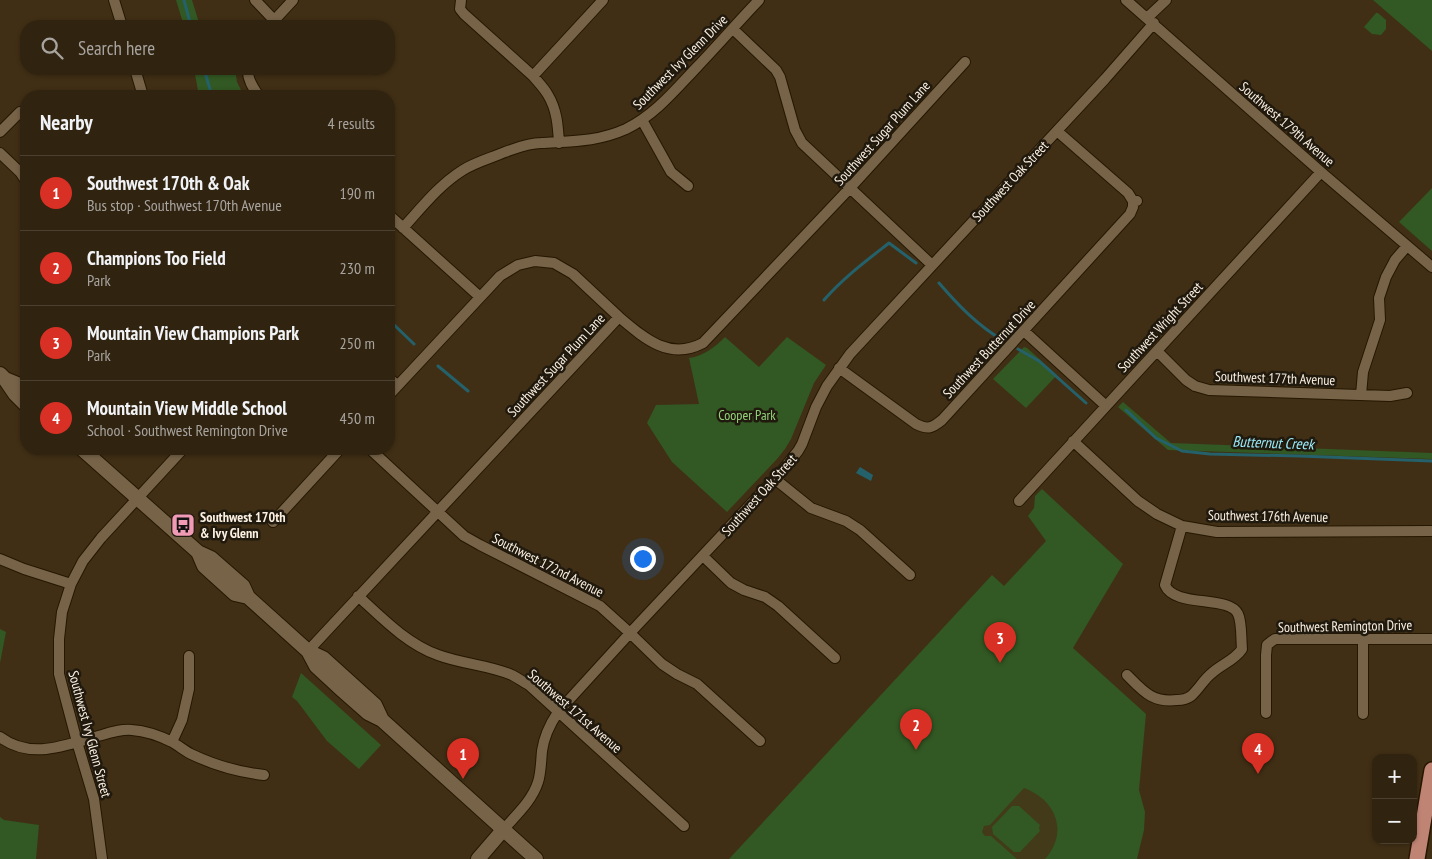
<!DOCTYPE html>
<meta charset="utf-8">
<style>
body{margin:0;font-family:"PT Sans Narrow",sans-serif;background:#382b19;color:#f1f3f6}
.controls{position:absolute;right:15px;bottom:15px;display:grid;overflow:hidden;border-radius:10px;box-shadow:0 1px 4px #0004}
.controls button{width:45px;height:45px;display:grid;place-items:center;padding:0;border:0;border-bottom:1px solid #4b4030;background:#302310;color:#f1f3f6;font:25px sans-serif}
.you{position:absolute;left:642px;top:558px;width:18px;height:18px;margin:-12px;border:4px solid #fff;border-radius:50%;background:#1a73e8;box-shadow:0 0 0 8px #1a73e833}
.badge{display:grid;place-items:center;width:32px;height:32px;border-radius:50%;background:#d93025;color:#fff;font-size:16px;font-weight:700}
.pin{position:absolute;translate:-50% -41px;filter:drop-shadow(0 1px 2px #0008)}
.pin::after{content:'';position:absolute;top:26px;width:18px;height:15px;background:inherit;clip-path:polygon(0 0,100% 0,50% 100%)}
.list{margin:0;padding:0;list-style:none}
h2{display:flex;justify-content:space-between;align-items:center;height:65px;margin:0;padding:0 20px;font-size:21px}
h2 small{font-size:16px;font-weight:400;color:#a8a49f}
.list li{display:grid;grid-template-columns:32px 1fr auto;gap:15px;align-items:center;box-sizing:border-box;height:75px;padding:0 20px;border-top:1px solid #4b4030}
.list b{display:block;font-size:19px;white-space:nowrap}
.list p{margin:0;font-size:16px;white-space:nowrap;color:#a8a49f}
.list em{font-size:16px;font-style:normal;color:#a8a49f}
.icon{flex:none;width:28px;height:28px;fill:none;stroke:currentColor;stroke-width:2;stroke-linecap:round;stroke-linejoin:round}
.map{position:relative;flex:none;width:1432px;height:859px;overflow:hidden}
.search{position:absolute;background:#302310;box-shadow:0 1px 4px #0004;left:20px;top:20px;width:375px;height:55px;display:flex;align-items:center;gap:12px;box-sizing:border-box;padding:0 18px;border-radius:20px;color:#a8a49f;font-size:19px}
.panel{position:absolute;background:#302310;box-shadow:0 1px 4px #0004;left:20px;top:90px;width:375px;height:365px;border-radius:20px}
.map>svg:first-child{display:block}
.green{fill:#325823}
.sand{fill:#423a19;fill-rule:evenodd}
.water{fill:#24616b}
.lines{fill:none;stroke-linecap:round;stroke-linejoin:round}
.stream{stroke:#24616b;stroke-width:3}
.street-casing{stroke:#261700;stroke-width:12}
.secondary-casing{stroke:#261700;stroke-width:16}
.primary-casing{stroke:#261700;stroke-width:18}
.street{stroke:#766348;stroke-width:10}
.secondary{stroke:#766348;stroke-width:14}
.primary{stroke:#c08475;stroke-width:15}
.labels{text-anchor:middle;stroke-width:5;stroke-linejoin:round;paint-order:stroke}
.street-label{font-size:14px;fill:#fbf0e1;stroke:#20190e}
.park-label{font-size:14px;fill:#93d37b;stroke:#20190e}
.poi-label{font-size:14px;font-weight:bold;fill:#fbf0e1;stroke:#20190e;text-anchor:start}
.water-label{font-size:15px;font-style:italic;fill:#9aebfa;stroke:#20190e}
</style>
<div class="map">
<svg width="1432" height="859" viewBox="0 0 1432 859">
<rect width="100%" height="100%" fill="#402f15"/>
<path class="green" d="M176 0H192L200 26H184Z
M1373 0H1432V51Z
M1376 13H1378L1386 20V29L1381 35 1372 34 1364 27Z
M194 69H235L237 82 244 96H199Z
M1432 188V251L1399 222Z
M725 337 759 367 787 337 826 365 814 383 791 439 785 449 777 459 727 512 672 462 647 423 656 405 699 404 689 358C704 356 715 347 725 337Z
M1024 347 1027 348 1057 375 1026 408 993 379Z
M1123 402 1171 443 1432 453V459L1168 450 1118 407Z
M1042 489 1123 564 1073 648 1146 714 1139 790 1145 812 1144 830 1137 859H729L992 575 1004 586 1046 541 1028 516 1034 508 1035 496Z
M0 629 6 632 0 663Z
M301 673 381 745 359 769 327 741 297 701 292 697Z
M0 817 4 820 39 825 36 859H0Z"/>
<path class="sand" d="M1024 788C1056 800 1069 832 1045 859H1017L991 836H985L982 832 984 826 990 825ZM1012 806H1019L1040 825 1039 828 1040 831 1020 852H1014L993 834 992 827Z"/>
<path class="water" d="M860 467 873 475 871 481 856 473Z"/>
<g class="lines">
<path class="stream" d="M184 0 191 26
M204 69 212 96
M939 283C958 305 978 326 1004 341
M824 300C843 278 866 261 889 243L916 263
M389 320 414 344
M1018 349 1039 361 1086 403
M438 366 468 391
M1126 410 1156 438 1182 451 1210 454 1300 456 1432 461"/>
<g class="street-casing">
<path id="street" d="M114 0 122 26
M255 0 274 20
M461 0 460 9 464 14 533 76
M1126 0 1321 172 1432 267
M1147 18 1166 0
M269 26 293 0
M733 29 776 70 780 77 795 130 802 143 932 265
M135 69 143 96
M248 69C247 79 253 88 259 96
M364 96H365
M642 120 671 172 688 186
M1057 131 1128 193 1133 201H1137
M0 132 20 112
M559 143C558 126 557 110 548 95 544 88 538 82 533 76L603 0
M0 153 20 172 26 181
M389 215 480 297
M403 228C422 207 439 185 463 170 476 162 491 158 505 152 517 148 528 143 541 143 572 141 597 142 626 129 655 115 676 89 697 67 718 45 738 22 759 0
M1024 331 1106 406
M1157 351 1186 380 1195 386 1209 390 1390 396 1407 393
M839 368 916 424C928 430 932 428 942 420L1130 214 1133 207V201
M389 378 397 385
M389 395 500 276 518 265 535 261 554 263 573 274 619 317
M1361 395 1363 372 1380 320 1379 298 1386 277 1395 260 1407 246
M1073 441 1138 501 1157 514 1182 526 1217 532 1432 531
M370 449 464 536 480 545 600 606 630 633 662 664 677 674 697 684 760 741
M775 479 811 508 846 521 860 530 910 575
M1019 501 1321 172
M273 522 340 449
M703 556 731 583 744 590 765 597 778 606 835 658
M0 559 24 569 71 584
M358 596C382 618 407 644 438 655 462 664 489 665 512 675 518 678 523 682 529 685L684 826
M1363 639V714
M308 651 619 317C644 338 669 361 703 343L850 188 965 62
M1127 675C1143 691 1152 703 1177 700 1181 700 1187 699 1191 696 1199 689 1204 679 1212 673 1222 664 1235 660 1242 649 1241 639 1242 622 1238 614 1230 595 1174 608 1165 585L1182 526
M1266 713V655L1267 645 1272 641 1275 639H1432
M0 737C32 761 68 744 102 735 112 732 122 729 132 730 146 731 160 736 172 742 179 746 185 751 191 754 216 766 237 772 264 775
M172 742 182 720 189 689V656
M503 830C516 815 532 801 538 782 541 773 541 761 542 751 544 736 550 724 558 712L630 633 781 472 798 451 802 444 816 407 827 386 850 354 1105 79 1154 23
M102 859 94 799 77 742 59 674V639L62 612 71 584 83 561 101 538 183 449"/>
</g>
<g class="secondary-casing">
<path id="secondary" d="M0 374 4 378 15 394 26 405
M5 379 22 386 26 390
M82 449 198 552 211 558 243 586 248 597
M198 552 204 566 235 594 248 597 308 651 323 658 375 705 382 720
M308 651 316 666 342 690 368 713 382 720 536 859
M478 859 503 830"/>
</g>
<g class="primary-casing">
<path id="primary" d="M1417 859 1432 770"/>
</g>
<use href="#street" class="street"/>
<use href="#secondary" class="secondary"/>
<use href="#primary" class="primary"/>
</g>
<defs>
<g id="bus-square" transform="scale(1.25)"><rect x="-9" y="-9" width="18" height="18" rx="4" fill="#f09ab5" stroke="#20190e"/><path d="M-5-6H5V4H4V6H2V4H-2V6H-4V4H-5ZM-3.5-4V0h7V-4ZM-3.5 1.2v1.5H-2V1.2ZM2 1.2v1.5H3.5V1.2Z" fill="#111"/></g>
</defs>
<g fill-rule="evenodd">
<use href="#bus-square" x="183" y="525"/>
</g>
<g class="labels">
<g class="street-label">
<text transform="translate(680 62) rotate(-45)" y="5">Southwest Ivy Glenn Drive</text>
<text transform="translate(1287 124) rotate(41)" y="5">Southwest 179th Avenue</text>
<text transform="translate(882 133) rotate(-48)" y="5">Southwest Sugar Plum Lane</text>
<text transform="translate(1010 181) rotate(-47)" y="5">Southwest Oak Street</text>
<text transform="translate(1160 327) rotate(-47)" y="5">Southwest Wright Street</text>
<text transform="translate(989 349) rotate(-47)" y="5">Southwest Butternut Drive</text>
<text transform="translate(556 365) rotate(-47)" y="5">Southwest Sugar Plum Lane</text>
<text transform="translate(1275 378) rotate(2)" y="5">Southwest 177th Avenue</text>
<text transform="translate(759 495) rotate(-48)" y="5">Southwest Oak Street</text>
<text transform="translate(1268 516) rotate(1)" y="5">Southwest 176th Avenue</text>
<text transform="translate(548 565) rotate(27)" y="5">Southwest 172nd Avenue</text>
<text transform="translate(1345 626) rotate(-1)" y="5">Southwest Remington Drive</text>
<text transform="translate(575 711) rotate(41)" y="5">Southwest 171st Avenue</text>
<text transform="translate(90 734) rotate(75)" y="5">Southwest Ivy Glenn Street</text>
</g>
<g class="park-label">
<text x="747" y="420">Cooper Park</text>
</g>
<g class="poi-label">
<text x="200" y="522">Southwest 170th<tspan x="200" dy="16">&amp; Ivy Glenn</tspan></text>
</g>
<g class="water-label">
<text transform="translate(1273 443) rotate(2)" y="5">Butternut Creek</text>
</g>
</g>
</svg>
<div class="controls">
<button>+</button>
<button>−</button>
</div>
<div class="you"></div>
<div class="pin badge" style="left:463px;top:779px">1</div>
<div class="pin badge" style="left:916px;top:750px">2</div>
<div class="pin badge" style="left:1000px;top:663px">3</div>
<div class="pin badge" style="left:1258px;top:774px">4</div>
<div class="search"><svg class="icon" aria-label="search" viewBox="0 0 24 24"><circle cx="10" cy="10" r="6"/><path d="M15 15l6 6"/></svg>Search here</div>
<section class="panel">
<h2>Nearby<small>4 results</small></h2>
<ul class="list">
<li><span class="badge">1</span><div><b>Southwest 170th &amp; Oak</b><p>Bus stop · Southwest 170th Avenue</p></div><em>190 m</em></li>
<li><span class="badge">2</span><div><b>Champions Too Field</b><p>Park</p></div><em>230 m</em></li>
<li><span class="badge">3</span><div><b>Mountain View Champions Park</b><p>Park</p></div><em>250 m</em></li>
<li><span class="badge">4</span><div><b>Mountain View Middle School</b><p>School · Southwest Remington Drive</p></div><em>450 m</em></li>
</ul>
</section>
</div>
